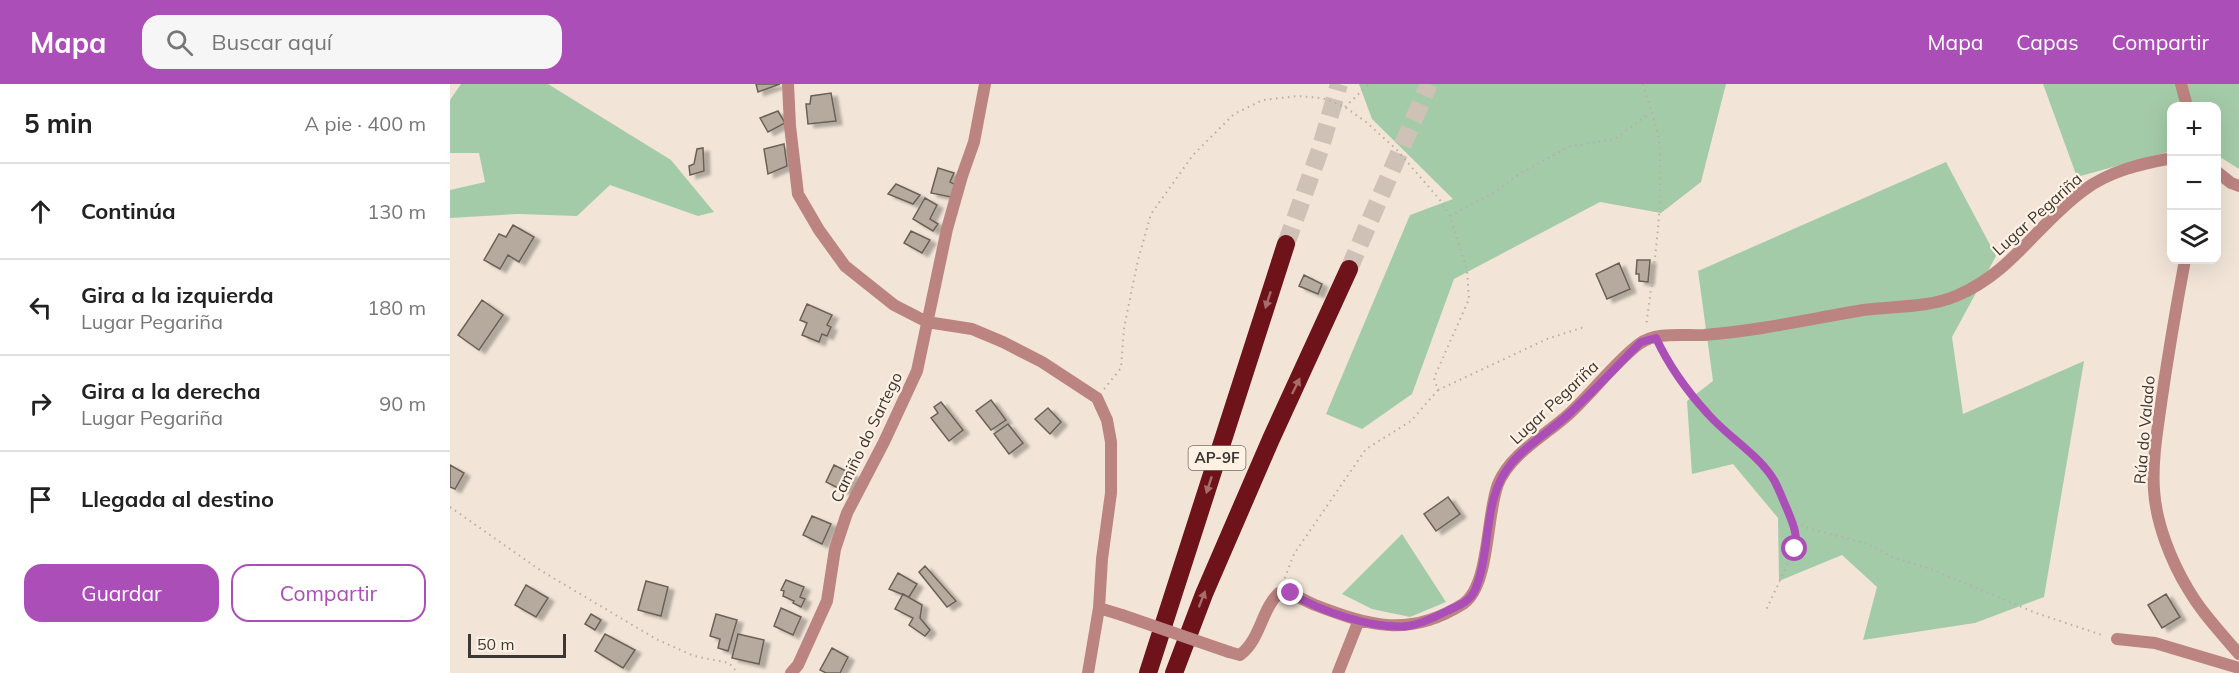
<!DOCTYPE html>
<html lang="es">
<meta charset="utf-8">
<style>
body{margin:0;font-family:Mulish,sans-serif;background:#f6f6f6;color:#222}
.controls{position:absolute;right:18px;top:18px;display:grid;overflow:hidden;border-radius:12px;box-shadow:0 6px 24px #0002}
.controls button{width:54px;height:54px;display:grid;place-items:center;padding:0;border:0;border-bottom:2px solid #e0e0e0;background:#fff;color:#222;font:30px sans-serif}
.scale{position:absolute;left:18px;bottom:15px;width:98px;box-sizing:border-box;padding-left:6px;border:3px solid #3c3732;border-top:0;font-size:16px;line-height:21px;white-space:nowrap;color:#3c3732;-webkit-text-stroke:4px #fff2e5;paint-order:stroke}
.stop{position:absolute;width:18px;height:18px;margin:-14px;border:4px solid #ab4eb8;border-radius:50%;background:#fff}
.stop.end{background:#ab4eb8;border-color:#fff;box-shadow:0 2px 6px #0008}
.list{margin:0;padding:0;list-style:none}
h2{display:flex;justify-content:space-between;align-items:center;height:78px;margin:0;padding:0 24px;font-size:26px}
h2 small{font-size:20px;font-weight:400;color:#767676}
.list li{display:grid;grid-template-columns:39px 1fr auto;gap:18px;align-items:center;box-sizing:border-box;height:96px;padding:0 24px;border-top:2px solid #e0e0e0}
.list b{display:block;font-size:22px;white-space:nowrap}
.list p{margin:0;font-size:20px;white-space:nowrap;color:#767676}
.list em{font-size:20px;font-style:normal;color:#767676}
.actions{display:flex;gap:12px;padding:18px 24px}
.actions a{flex:1;padding:14px 0;border:2px solid #ab4eb8;border-radius:18px;text-align:center;font-size:21px;color:#ab4eb8}
.actions .main{background:#ab4eb8;color:#fff}
.icon{flex:none;width:33px;height:33px;fill:none;stroke:currentColor;stroke-width:2;stroke-linecap:round;stroke-linejoin:round}
.map{position:relative;flex:none;width:1789px;height:589px;overflow:hidden}
header{display:flex;align-items:center;gap:36px;box-sizing:border-box;height:84px;padding:0 30px;background:#ab4eb8;color:#fff}
header strong{font-size:28px}
nav{display:flex;gap:33px;margin-inline-start:auto;font-size:21px}
.search{width:420px;height:54px;background:#f6f6f6;display:flex;align-items:center;gap:15px;box-sizing:border-box;padding:0 21px;border-radius:18px;color:#767676;font-size:22px}
main{display:flex}
aside{flex:1;background:#fff}
.map>svg:first-child{display:block}
.green{fill:#a4cba8}
.building{fill:#b6aa9e;stroke:#6b6155;stroke-width:1.5;filter:url(#shadow)}
.lines{fill:none;stroke-linecap:round;stroke-linejoin:round}
.motorway-tunnel{stroke:#cec2b7;stroke-width:18;stroke-dasharray:18 9;stroke-linecap:butt}
.path{stroke:#b8aea3;stroke-width:2;stroke-dasharray:1.5 4.5;stroke-linecap:butt}
.minor{stroke:#bc8481;stroke-width:12}
.motorway{stroke:#6e1319;stroke-width:18}
.minor-bridge{stroke:#bc8481;stroke-width:12}
.oneway{fill:#a86c6b}
.route{stroke:#ab4eb8;stroke-width:8}
.labels{text-anchor:middle;stroke-width:4.5;stroke-linejoin:round;paint-order:stroke}
.shield{fill:#fff2e5;stroke:#766f68;stroke-width:1.5}
.shield-label{font-size:15px;font-weight:bold;fill:#3c3732}
.street-label{font-size:16px;fill:#3c3732;stroke:#fff2e5}
</style>
<header>
<strong>Mapa</strong>
<div class="search"><svg class="icon" aria-label="search" viewBox="0 0 24 24"><circle cx="10" cy="10" r="6"/><path d="M15 15l6 6"/></svg>Buscar aquí</div>
<nav><a>Mapa</a><a>Capas</a><a>Compartir</a></nav>
</header>
<main>
<aside>
<h2>5 min<small>A pie · 400 m</small></h2>
<ul class="list">
<li><svg class="icon" aria-label="ahead" viewBox="0 0 24 24"><path d="M12 20V5M6 11l6-6 6 6"/></svg><div><b>Continúa</b></div><em>130 m</em></li>
<li><svg class="icon" aria-label="left" viewBox="0 0 24 24"><path d="M17 20v-9H6M10 6l-5 5 5 5"/></svg><div><b>Gira a la izquierda</b><p>Lugar Pegariña</p></div><em>180 m</em></li>
<li><svg class="icon" aria-label="right" viewBox="0 0 24 24"><path d="M7 20v-9h11M14 6l5 5-5 5"/></svg><div><b>Gira a la derecha</b><p>Lugar Pegariña</p></div><em>90 m</em></li>
<li><svg class="icon" aria-label="arrive" viewBox="0 0 24 24"><path d="M6 21V4h12l-3 4 3 4H6"/></svg><div><b>Llegada al destino</b></div></li>
</ul>
<div class="actions"><a class="main">Guardar</a><a>Compartir</a></div>
</aside>
<div class="map">
<svg width="1789" height="589" viewBox="0 0 1789 589">
<defs>
<filter id="shadow"><feDropShadow dx="6" dy="3.5" stdDeviation="1.5" flood-color="#0004"/></filter>
</defs>
<rect width="100%" height="100%" fill="#f2e5d8"/>
<path class="green" d="M11 0H98L221 76 264 128 248 132 160 101 127 132 68 130 0 134V106L35 98 29 69H0V16Z
M909 0H1276L1251 98 1211 129 1150 118 1004 195 962 310 912 345 876 330 960 131 1003 115 922 35Z
M1593 0H1789V85L1767 71 1766 22H1722L1721 67 1627 93Z
M1496 78 1546 172 1502 253 1513 330 1634 277 1594 513 1525 539 1413 556 1427 503 1392 471 1329 497 1328 434 1283 380 1242 390 1237 317 1263 297 1248 187Z
M952 450 996 518 960 533 922 525 892 510Z"/>
<path class="building" d="M306 0H330L308 8Z
M381 9 386 37 358 40 356 20H360L361 12Z
M328 27 335 39 318 48 310 34Z
M334 60 337 82 318 90 314 65Z
M253 64 254 87 240 91 239 82 244 80 247 65Z
M488 84 504 89 500 98 506 101 501 113 481 109Z
M446 100 470 111 463 120 438 110Z
M475 114 487 121 480 135 488 140 483 147 463 135Z
M63 141 84 153 69 178 58 171 50 185 34 176 49 150 56 153Z
M461 147 480 156 472 169 454 159Z
M1187 176H1200L1198 198 1189 197V190H1186Z
M1169 179 1180 205 1157 215 1146 190Z
M854 191 872 200 868 210 849 202Z
M32 216 53 231 29 266 8 251Z
M357 220 382 231 377 241 381 243 377 252 372 250 369 258 352 251 357 239 350 236Z
M541 316 556 336 541 346 526 327Z
M491 318 513 346 499 357 481 334 488 329 484 323Z
M598 324 611 338 600 350 585 335Z
M558 340 573 359 559 370 544 350Z
M0 381 14 389 5 405 0 403Z
M384 381 404 391 396 408 376 398Z
M998 413 1010 430 986 447 974 430Z
M362 432 381 440 372 460 353 451Z
M475 482 506 517 497 523 469 488Z
M448 489 467 500 459 513 439 505Z
M336 496 354 503 350 513 355 515 351 523 343 519 344 517 333 512 334 507 331 506Z
M196 497 218 503 211 532 188 526Z
M76 501 98 514 86 533 65 521Z
M453 510 472 521 470 534 480 546 475 552 459 541 463 534 445 525Z
M1716 510 1730 533 1712 544 1698 521Z
M331 524 351 533 343 551 324 542Z
M141 530 151 536 145 546 135 540Z
M266 530 287 536 278 567 268 564 270 555 260 552Z
M155 550 185 566 173 584 145 567Z
M288 550 314 556 309 580 282 574Z
M382 564 398 573 390 589H376L370 586Z"/>
<g class="lines">
<path class="motorway-tunnel" d="M836 160 870 66 889 0
M899 185 979 0"/>
<path class="path" d="M1193 0C1198 19 1207 39 1209 58 1214 121 1204 181 1196 243
M895 23 919 0
M1000 132 1045 108 1068 91 1118 63 1165 55 1200 29
M1211 265 1240 309 1260 332 1294 363 1323 395 1345 444 1347 454 1345 465 1316 526
M654 305 671 284 674 244 688 176 701 130 743 71 784 30 813 16 848 12 872 14 895 23 916 38 946 65 990 116 1000 132 1017 186 1019 215 984 294 988 306 961 337 916 365 844 470 834 496
M988 306 1097 255 1134 243
M0 423 90 486 206 555 244 572 279 579 288 589
M1341 435 1358 444 1418 460 1442 473 1481 485 1586 529 1655 552"/>
<path class="minor" d="M338 0 340 42 348 110 369 146 395 182 444 221 477 238 522 245 553 258 592 278 647 314 657 336 661 358V409L652 475 649 524 672 531
M1731 0 1737 22
M1766 87 1781 99 1789 102
M1735 176C1726 224 1718 271 1711 320 1707 348 1702 378 1704 406 1706 439 1721 477 1738 505 1752 529 1771 549 1789 570
M1667 555 1705 559 1789 584
M779 568 790 571C811 555 811 526 829 509 843 508 853 516 865 521 920 542 959 554 1013 520 1040 502 1036 431 1048 400 1060 370 1096 351 1119 330 1142 309 1165 278 1189 260 1206 247 1234 252 1254 251 1308 247 1360 235 1413 226 1443 222 1478 224 1506 212 1562 189 1588 139 1634 106 1660 87 1690 80 1722 74
M341 589 348 581 377 517 385 465 397 429 434 358 467 287 497 145 512 92 524 58 535 0
M638 589 649 524
M888 589 909 536"/>
<path class="motorway" d="M698 589 836 160
M724 589 754 510 821 355 899 185"/>
<path class="minor-bridge" d="M672 531 779 568"/>
</g>
<defs><path id="oneway-solid" d="M-6-.8H1V-3.2L6.5 0L1 3.2V.8H-6Z" transform="scale(1.5)"/></defs>
<g class="oneway">
<use href="#oneway-solid" transform="translate(818 216) rotate(108)"/>
<use href="#oneway-solid" transform="translate(846 302) rotate(-64)"/>
<use href="#oneway-solid" transform="translate(759 401) rotate(108)"/>
<use href="#oneway-solid" transform="translate(752 515) rotate(-69)"/>
</g>
<g class="lines">
<path class="route" d="M841 509C869 527 925 546 958 542 972 540 985 533 997 527 1007 522 1020 518 1025 506 1042 466 1032 414 1061 380 1076 361 1102 346 1120 329 1145 306 1168 281 1191 258L1206 254C1219 282 1237 307 1258 330 1278 353 1308 370 1324 396 1329 405 1333 416 1337 425 1343 440 1348 450 1345 465"/>
</g>
<g class="labels">
<rect class="shield" x="738.5" y="362" width="57" height="24" rx="4.5"/>
<g class="shield-label">
<text x="767" y="379">AP-9F</text>
</g>
<g class="street-label">
<text transform="translate(1587 130) rotate(-42)" y="6">Lugar Pegariña</text>
<text transform="translate(1104 318) rotate(-43)" y="6">Lugar Pegariña</text>
<text transform="translate(1694 346) rotate(-85)" y="6">Rúa do Valado</text>
<text transform="translate(416 353) rotate(-64)" y="6">Camiño do Sartego</text>
</g>
</g>
</svg>
<div class="controls">
<button>+</button>
<button>−</button>
<button><svg class="icon" aria-label="layers" viewBox="0 0 24 24"><path d="M12 4l9 5-9 5-9-5zM3 14l9 5 9-5"/></svg></button>
</div>
<div class="scale">50 m</div>
<div class="stop" style="left:1345px;top:465px"></div>
<div class="stop end" style="left:841px;top:509px"></div>
</div>
</main>
